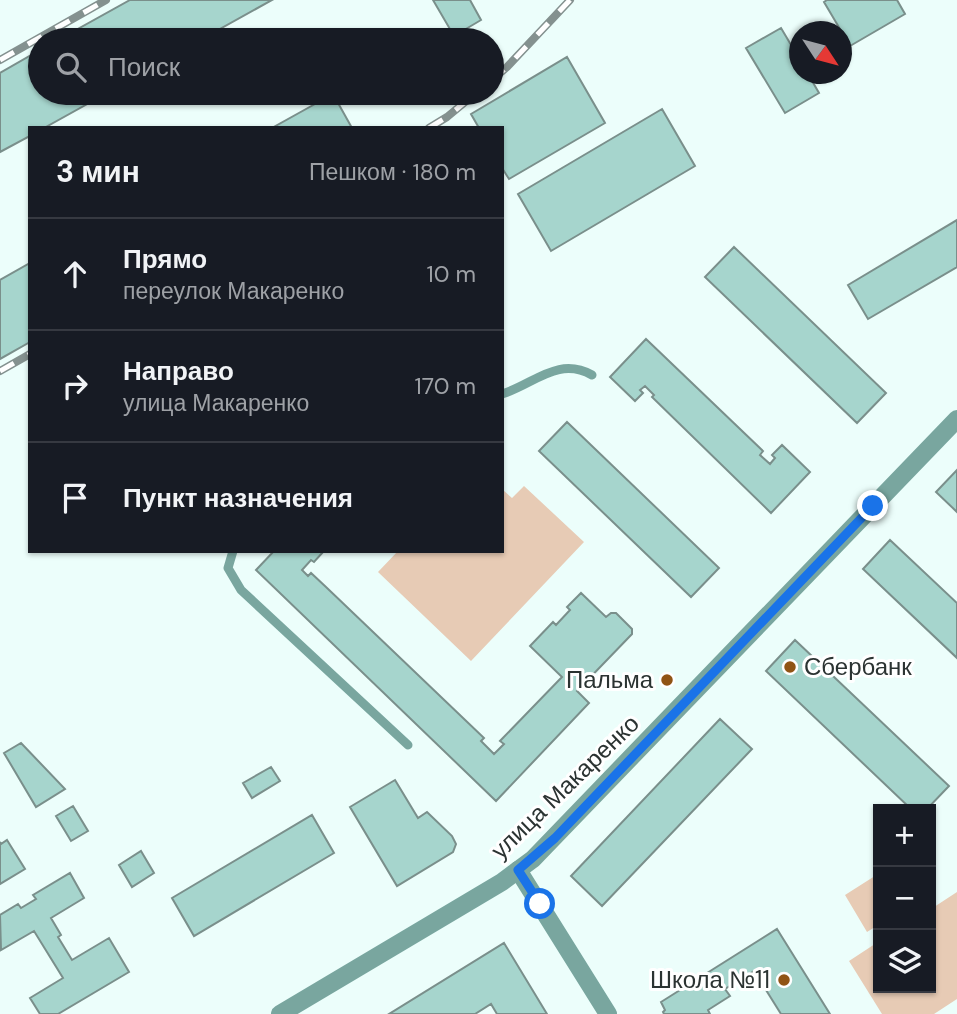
<!DOCTYPE html>
<html lang="ru">
<meta charset="utf-8">
<style>
body{margin:0;font-family:"DM Sans",sans-serif;background:#242831;color:#f1f3f6}
.controls{position:absolute;right:21px;bottom:21px;display:grid;overflow:hidden;border-radius:0px;box-shadow:0 2px 5px #0004}
.controls button{width:63px;height:63px;display:grid;place-items:center;padding:0;border:0;border-bottom:2px solid #363941;background:#171b24;color:#f1f3f6;font:35px sans-serif}
.compass{position:absolute;left:789px;top:21px;width:63px;height:63px;border-radius:50%;background:#171b24;box-shadow:0 2px 5px #0004;rotate:126deg}
.stop{position:absolute;width:21px;height:21px;margin:-16px;border:5px solid #1a73e8;border-radius:50%;background:#fff}
.stop.end{background:#1a73e8;border-color:#fff;box-shadow:0 2px 7px #0008}
.list{margin:0;padding:0;list-style:none}
h2{display:flex;justify-content:space-between;align-items:center;height:91px;margin:0;padding:0 28px;font-size:30px}
h2 small{font-size:23px;font-weight:400;color:#9ea1a6}
.list li{display:grid;grid-template-columns:46px 1fr auto;gap:21px;align-items:center;box-sizing:border-box;height:112px;padding:0 28px;border-top:2px solid #363941}
.list b{display:block;font-size:26px;white-space:nowrap}
.list p{margin:0;font-size:23px;white-space:nowrap;color:#9ea1a6}
.list em{font-size:23px;font-style:normal;color:#9ea1a6}
.icon{flex:none;width:38px;height:38px;fill:none;stroke:currentColor;stroke-width:2;stroke-linecap:round;stroke-linejoin:round}
.map{position:relative;flex:none;width:957px;height:1014px;overflow:hidden}
.search{position:absolute;background:#171b24;box-shadow:0 2px 5px #0004;left:28px;top:28px;width:476px;height:77px;display:flex;align-items:center;gap:18px;box-sizing:border-box;padding:0 24px;border-radius:38px;color:#9ea1a6;font-size:26px}
.panel{position:absolute;background:#171b24;box-shadow:0 2px 5px #0004;left:28px;top:126px;width:476px;height:427px;border-radius:0px}
.map>svg:first-child{display:block}
.green{fill:#e7cbb5}
.building{fill:#a6d5cd;stroke:#7a8f8b;stroke-width:2}
.lines{fill:none;stroke-linecap:round;stroke-linejoin:round}
.service{stroke:#79a69f;stroke-width:9}
.minor{stroke:#79a69f;stroke-width:18}
.tertiary{stroke:#79a69f;stroke-width:18}
.rail-casing{stroke:#84918f;stroke-width:8}
.rail{stroke:#fff;stroke-width:5;stroke-dasharray:16;stroke-linecap:butt}
.route{stroke:#1a73e8;stroke-width:9}
.poi-dot{fill:#905415;stroke:#fff;stroke-width:2.5}
.labels{text-anchor:middle;stroke-width:6;stroke-linejoin:round;paint-order:stroke}
.poi-label{font-size:24px;fill:#2b3332;stroke:#fff;text-anchor:end}
.street-label{font-size:24px;fill:#2b3332;stroke:#fff}
</style>
<div class="map">
<svg width="957" height="1014" viewBox="0 0 957 1014">
<rect width="100%" height="100%" fill="#ecfefb"/>
<path class="green" d="M524 486 584 542 471 661 378 572 398 551H502V489L512 498Z
M878 874V925L867 932 845 895Z
M957 892V999L934 1014H882L849 961 878 942V988H931V909Z"/>
<path class="building" d="M130 0H272L200 40H58Z
M433 0H470L481 20 454 36Z
M827 0H897L905 14 850 46 824 2Z
M781 28 800 60V74H808L819 93 785 113 746 48Z
M40 50V93H107L44 128H30V136L0 152V73Z
M567 57 605 123 509 179 502 168V128H479L471 114Z
M333 94 352 128H272Z
M662 109 695 166 551 251 518 194Z
M957 220V267L868 319 848 285Z
M734 247 886 393 857 423 705 277Z
M30 263V342L0 359V280Z
M646 339 763 451 760 455 770 464 775 458 772 455 782 445 810 472 771 513 652 397 654 395 645 386 640 390 643 393 635 401 610 377Z
M567 422 719 568 691 597 539 451Z
M957 470V512L936 492Z
M890 540 957 603V658L863 569Z
M274 551H324L314 562 311 560 302 570 308 576 311 573 326 587 484 738 481 741 494 754 504 744 500 741 562 677 530 646 553 622 556 625 570 610 567 607 581 593 606 617 611 613H616L632 629V634L577 691 589 703 496 801 256 570Z
M795 640 949 786 927 809H911L766 671Z
M720 719 752 749 602 906 571 876Z
M21 743 65 789 36 807 4 753Z
M271 767 280 781 252 798 243 783Z
M395 780 418 818 427 812 452 836 456 844 453 852 397 886 350 807Z
M73 806 88 831 71 841 56 816Z
M312 815 334 853 194 936 172 898Z
M7 840 25 869 0 884V842L1 844Z
M141 851 154 873 132 887 119 865Z
M70 873 84 898 51 918 61 935 58 937 72 960 109 938 129 972 58 1014H40L30 998 63 978 34 931 1 950 0 915 18 904 21 908 36 899 33 895Z
M777 929 830 1014H781L754 971 725 989 730 996 708 1010 710 1014H664L663 1012 665 1010 661 1002Z
M504 943 547 1014H497L491 1004 475 1014H389Z"/>
<g class="lines">
<path class="service" d="M502 394C534 384 558 356 592 375
M233 551 228 568 241 590 408 745"/>
<path class="minor" d="M518 870 608 1014"/>
<path class="tertiary" d="M280 1014 502 882 533 859 957 419"/>
<g class="rail-casing">
<path id="rail" d="M0 60 106 0
M492 80 507 67 570 0
M429 128 447 117 476 93
M0 371 30 354"/>
</g>
<use href="#rail" class="rail"/>
</g>
<g class="lines">
<path class="route" d="M540 904 518 870 555 838 873 506"/>
</g>
<g class="poi-dot">
<circle cx="790" cy="667" r="7"/>
<circle cx="667" cy="680" r="7"/>
<circle cx="784" cy="980" r="7"/>
</g>
<g class="labels">
<g class="poi-label">
<text x="804" y="675" text-anchor="start">Сбербанк</text>
<text x="653" y="688">Пальма</text>
<text x="770" y="988">Школа №11</text>
</g>
<g class="street-label">
<text transform="translate(565 787) rotate(-44)" y="8">улица Макаренко</text>
</g>
</g>
</svg>
<div class="controls">
<button>+</button>
<button>−</button>
<button><svg class="icon" aria-label="layers" viewBox="0 0 24 24"><path d="M12 4l9 5-9 5-9-5zM3 14l9 5 9-5"/></svg></button>
</div>
<svg class="compass" viewBox="-18 -18 36 36"><path d="M0-13l5 13h-10z" fill="#e53935"/><path d="M0 13l5-13h-10z" fill="#9ea1a6"/></svg>
<div class="stop" style="left:540px;top:904px"></div>
<div class="stop end" style="left:873px;top:506px"></div>
<div class="search"><svg class="icon" aria-label="search" viewBox="0 0 24 24"><circle cx="10" cy="10" r="6"/><path d="M15 15l6 6"/></svg>Поиск</div>
<section class="panel">
<h2>3 мин<small>Пешком · 180 m</small></h2>
<ul class="list">
<li><svg class="icon" aria-label="ahead" viewBox="0 0 24 24"><path d="M12 20V5M6 11l6-6 6 6"/></svg><div><b>Прямо</b><p>переулок Макаренко</p></div><em>10 m</em></li>
<li><svg class="icon" aria-label="right" viewBox="0 0 24 24"><path d="M7 20v-9h11M14 6l5 5-5 5"/></svg><div><b>Направо</b><p>улица Макаренко</p></div><em>170 m</em></li>
<li><svg class="icon" aria-label="arrive" viewBox="0 0 24 24"><path d="M6 21V4h12l-3 4 3 4H6"/></svg><div><b>Пункт назначения</b></div></li>
</ul>
</section>
</div>
